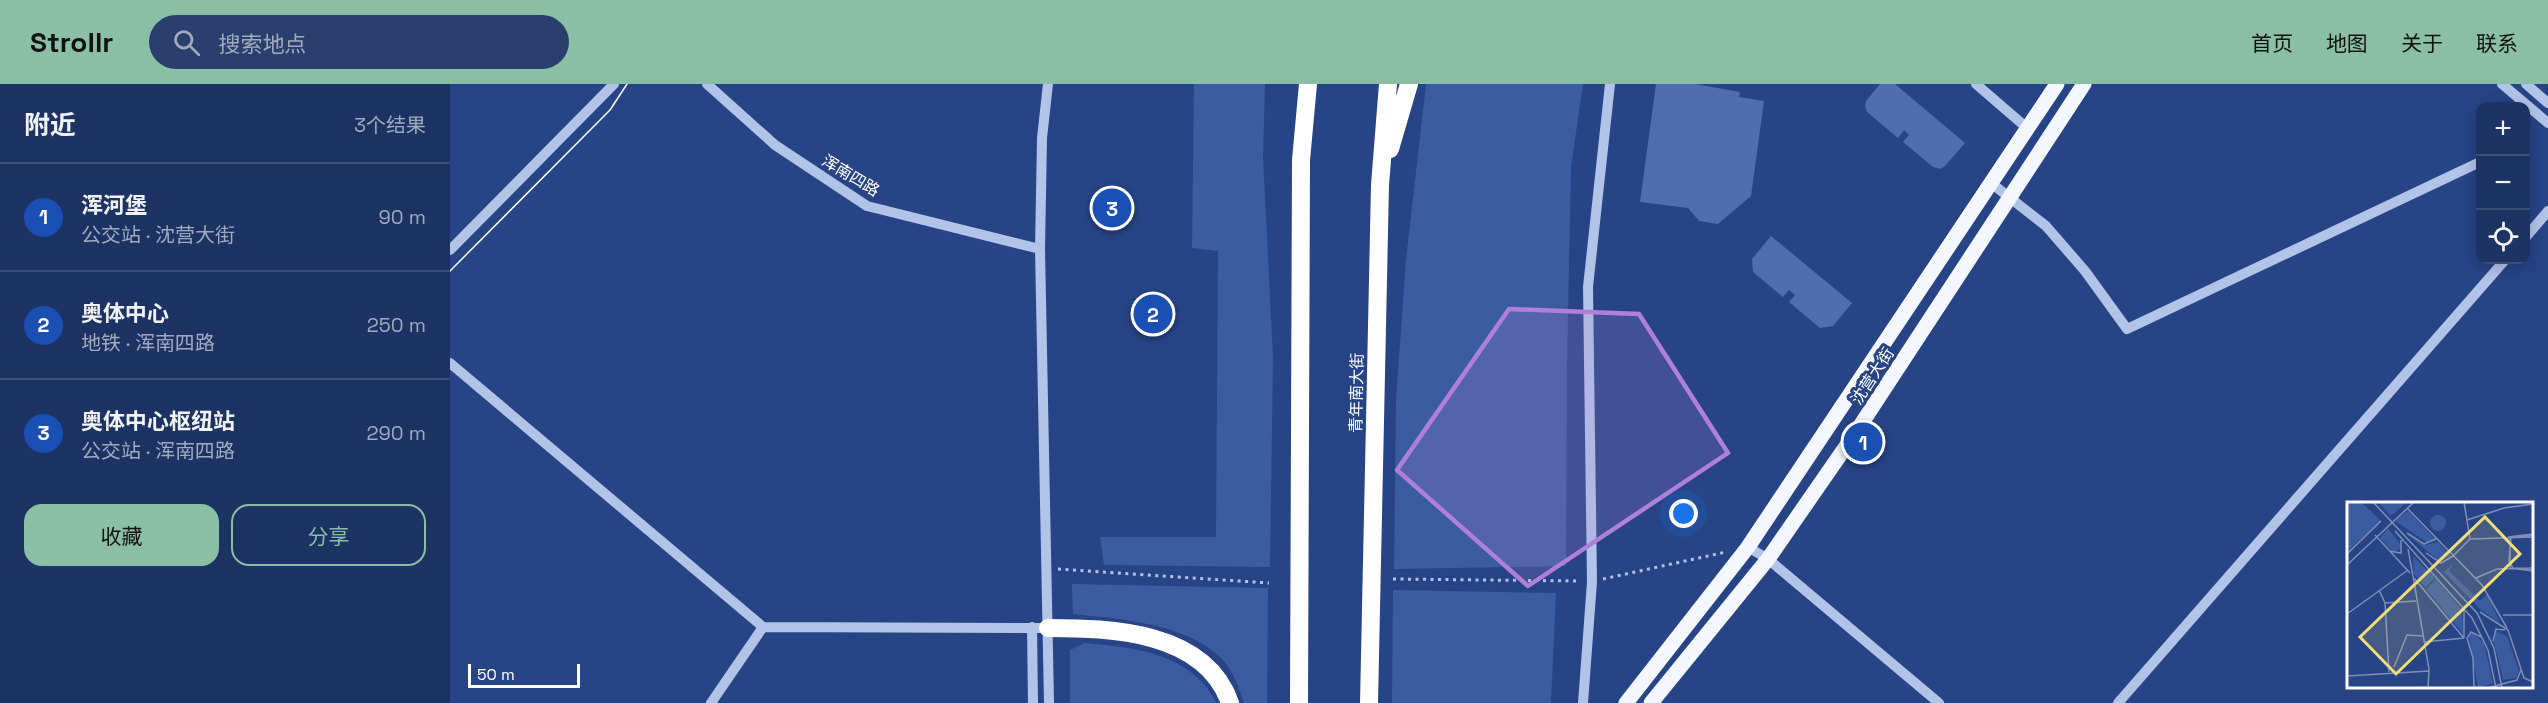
<!DOCTYPE html>
<html lang="zh">
<meta charset="utf-8">
<style>
body{margin:0;font-family:"Space Grotesk","Noto Sans SC",sans-serif;background:#2a3f6d;color:#f1f3f6}
.controls{position:absolute;right:18px;top:18px;display:grid;overflow:hidden;border-radius:12px;box-shadow:0 3px 15px #0003}
.controls button{width:54px;height:54px;display:grid;place-items:center;padding:0;border:0;border-bottom:2px solid #3b4e78;background:#1d3364;color:#f1f3f6;font:30px sans-serif}
.scale{position:absolute;left:18px;bottom:15px;width:112px;box-sizing:border-box;padding-left:6px;border:3px solid #fff;border-top:0;font-size:16px;line-height:21px;white-space:nowrap;color:#fff;-webkit-text-stroke:4px #274486;paint-order:stroke}
.you{position:absolute;left:1234px;top:430px;width:21px;height:21px;margin:-15px;border:4px solid #fff;border-radius:50%;background:#1a73e8;box-shadow:0 0 0 9px #1a73e833}
.badge{display:grid;place-items:center;width:39px;height:39px;border-radius:50%;background:#8abfa5;color:#fff;font-size:20px;font-weight:700}
.pin{position:absolute;translate:-50% -50%;border:3px solid #fff;box-shadow:0 2px 6px #0006}
.list{margin:0;padding:0;list-style:none}
h2{display:flex;justify-content:space-between;align-items:center;height:78px;margin:0;padding:0 24px;font-size:26px}
h2 small{font-size:20px;font-weight:400;color:#a0aabf}
.list li{display:grid;grid-template-columns:39px 1fr auto;gap:18px;align-items:center;box-sizing:border-box;height:108px;padding:0 24px;border-top:2px solid #3b4e78}
.list b{display:block;font-size:22px;white-space:nowrap}
.list p{margin:0;font-size:20px;white-space:nowrap;color:#a0aabf}
.list em{font-size:20px;font-style:normal;color:#a0aabf}
.actions{display:flex;gap:12px;padding:18px 24px}
.actions a{flex:1;padding:14px 0;border:2px solid #8abfa5;border-radius:18px;text-align:center;font-size:21px;color:#8abfa5}
.actions .main{background:#8abfa5;color:#111}
.icon{flex:none;width:33px;height:33px;fill:none;stroke:currentColor;stroke-width:2;stroke-linecap:round;stroke-linejoin:round}
.map{position:relative;flex:none;width:2098px;height:619px;overflow:hidden}
header{display:flex;align-items:center;gap:36px;box-sizing:border-box;height:84px;padding:0 30px;background:#8abfa5;color:#111}
header strong{font-size:28px}
nav{display:flex;gap:33px;margin-inline-start:auto;font-size:21px}
.search{width:420px;height:54px;background:#2a3f6d;display:flex;align-items:center;gap:15px;box-sizing:border-box;padding:0 21px;border-radius:33px;color:#a0aabf;font-size:22px}
main{display:flex}
aside{flex:1;background:#1d3364}
.map>svg:first-child{display:block}
.green{fill:#3c5ca2}
.building{fill:#506dad}
.lines{fill:none;stroke-linecap:round;stroke-linejoin:round}
.path{stroke:#b2c3e8;stroke-width:3;stroke-dasharray:3 4.5;stroke-linecap:butt}
.minor{stroke:#b2c3e8;stroke-width:10}
.major{stroke:#f4f7fe;stroke-width:15}
.highway{stroke:#fff;stroke-width:18}
.tram{stroke:#fff;stroke-width:1.5}
.marked{fill:#b080d9;fill-opacity:0.2;stroke:#b080d9;stroke-width:4.5;stroke-linejoin:round}
.labels{text-anchor:middle;stroke-width:6;stroke-linejoin:round;paint-order:stroke}
.street-label{font-size:16px;fill:#fff;stroke:#274486}
.inset-road{fill:none;stroke:#7d8fb6;stroke-width:1.5}
.view{fill:#f0dd78;fill-opacity:0.15;stroke:#f0dd78;stroke-width:3}
.inset-edge{fill:none;stroke:#fff;stroke-width:3}
</style>
<header>
<strong>Strollr</strong>
<div class="search"><svg class="icon" aria-label="search" viewBox="0 0 24 24"><circle cx="10" cy="10" r="6"/><path d="M15 15l6 6"/></svg>搜索地点</div>
<nav><a>首页</a><a>地图</a><a>关于</a><a>联系</a></nav>
</header>
<main>
<aside>
<h2>附近<small>3个结果</small></h2>
<ul class="list">
<li><span class="badge" style="background:#1a4fb4">1</span><div><b>浑河堡</b><p>公交站 · 沈营大街</p></div><em>90 m</em></li>
<li><span class="badge" style="background:#1a4fb4">2</span><div><b>奥体中心</b><p>地铁 · 浑南四路</p></div><em>250 m</em></li>
<li><span class="badge" style="background:#1a4fb4">3</span><div><b>奥体中心枢纽站</b><p>公交站 · 浑南四路</p></div><em>290 m</em></li>
</ul>
<div class="actions"><a class="main">收藏</a><a>分享</a></div>
</aside>
<div class="map">
<svg width="2098" height="619" viewBox="0 0 2098 619">
<rect width="100%" height="100%" fill="#274486"/>
<path class="green" d="M744 0H815L813 73 823 274 820 483 654 481 650 453H766L768 167 742 164Z
M976 0H1133L1121 83 1117 280 1116 482 944 485 946 316 956 176Z
M622 500 818 504 817 619H794C789 604 783 586 771 574 736 539 669 535 623 530Z
M943 506 1106 509 1101 619H942Z
M635 559C675 563 719 566 750 596 757 602 762 612 767 619H620V566Z"/>
<path class="building" d="M1206 0H1245L1290 8 1289 13 1314 17 1301 112 1268 140 1249 137 1238 124 1190 118Z
M1430 0H1445L1515 59 1495 82 1490 85 1483 83 1453 58 1459 51 1454 46 1448 54 1417 28 1415 22 1416 17Z
M1321 152 1402 219 1383 242 1370 244 1339 218 1345 211 1339 206 1333 213 1303 188 1302 175Z"/>
<g class="lines">
<path class="path" d="M608 485 819 499
M943 495 1129 497
M1153 495 1276 468"/>
<path class="minor" d="M257 0 325 61 417 122 590 165
M598 0 592 54 590 165 599 619
M1526 0 1577 44
M2052 0 2098 39
M2076 0 2098 19
M1541 99 1596 142 1635 187 1677 245 2030 78
M2076 153 2098 127
M0 166 164 0
M0 279 313 543 598 544
M1298 463 1318 475 1489 619
M582 543 583 619
M261 619 313 543
M1133 619 1142 498 1138 203 1160 0
M1668 619 2055 176"/>
<path class="major" d="M1176 619 1298 463 1607 0
M1201 619 1318 475 1406 348 1634 0"/>
<path class="highway" d="M940 65 959 0
M598 544C661 544 755 547 780 619
M849 619 851 76 858 0
M919 619 930 101 938 0"/>
<path class="tram" d="M0 187 160 26 177 0"/>
</g>
<path class="marked" d="M1059 225 1189 230 1278 369 1078 502 947 386Z"/>
<g class="labels">
<g class="street-label">
<text transform="translate(401 91) rotate(31)" y="6">浑南四路</text>
<text transform="translate(1422 292) rotate(-57)" y="6">沈营大街</text>
<text transform="translate(906 309) rotate(-89)" y="6">青年南大街</text>
</g>
</g>
<g transform="translate(1897 418)">
<rect width="186" height="186" fill="#274486"/>
<path d="M0 0H14L34 19 0 50ZM31 0H60L44 14ZM60 9 62 10 88 37 81 41 48 19ZM83 21a8 8 0 1 1 16 0a8 8 0 1 1-16 0ZM41 26 55 45 47 51 33 36ZM60 32 79 43 91 40 104 54 92 59ZM66 54 88 76 78 85 67 72ZM107 61 102 69 133 99 140 92 153 121 134 108 97 70ZM89 77 115 108 116 132 79 87ZM149 129 160 134 172 169 169 176 156 178 147 140ZM125 131 137 141 146 181 131 186 122 134Z" fill="#3c5ca2"/>
<path class="inset-road" d="M26 0 130 111 147 146 155 186M117 0 123 37M60 6 135 83 160 126M120 18 157 6 186 2M48 29 125 116 141 148 149 186M60 31 77 42 89 37M28 33 63 71M186 33 164 36 162 59 166 66 186 67M161 35 186 32M163 36V66M61 47 66 74M42 49 54 51V38M79 51 94 61 106 54M0 52 34 19M106 54 123 37 186 35M0 63 66 1M163 66 186 69M66 74 82 167 81 186M67 76 116 135M129 76 150 67 186 66M32 88 38 101 42 170M38 101 69 99M117 108V136M133 110 161 128 177 176 186 180M0 112 61 68M156 113H186M146 139 149 127 158 128M77 140 117 136M47 165 60 133 76 134M0 174 82 169M127 186 126 156 120 136 124 130 134 135M140 186 170 178 174 168"/>
<path class="view" d="M138 15 173 52 49 172 13 135Z"/>
<rect width="186" height="186" class="inset-edge"/>
</g>
</svg>
<div class="controls">
<button>+</button>
<button>−</button>
<button><svg class="icon" aria-label="locate" viewBox="0 0 24 24"><circle cx="12" cy="12" r="6"/><path d="M12 2v4M12 18v4M2 12h4M18 12h4"/></svg></button>
</div>
<div class="scale">50 m</div>
<div class="you"></div>
<div class="pin badge" style="left:1413px;top:358px;background:#1a4fb4">1</div>
<div class="pin badge" style="left:703px;top:230px;background:#1a4fb4">2</div>
<div class="pin badge" style="left:662px;top:124px;background:#1a4fb4">3</div>
</div>
</main>
